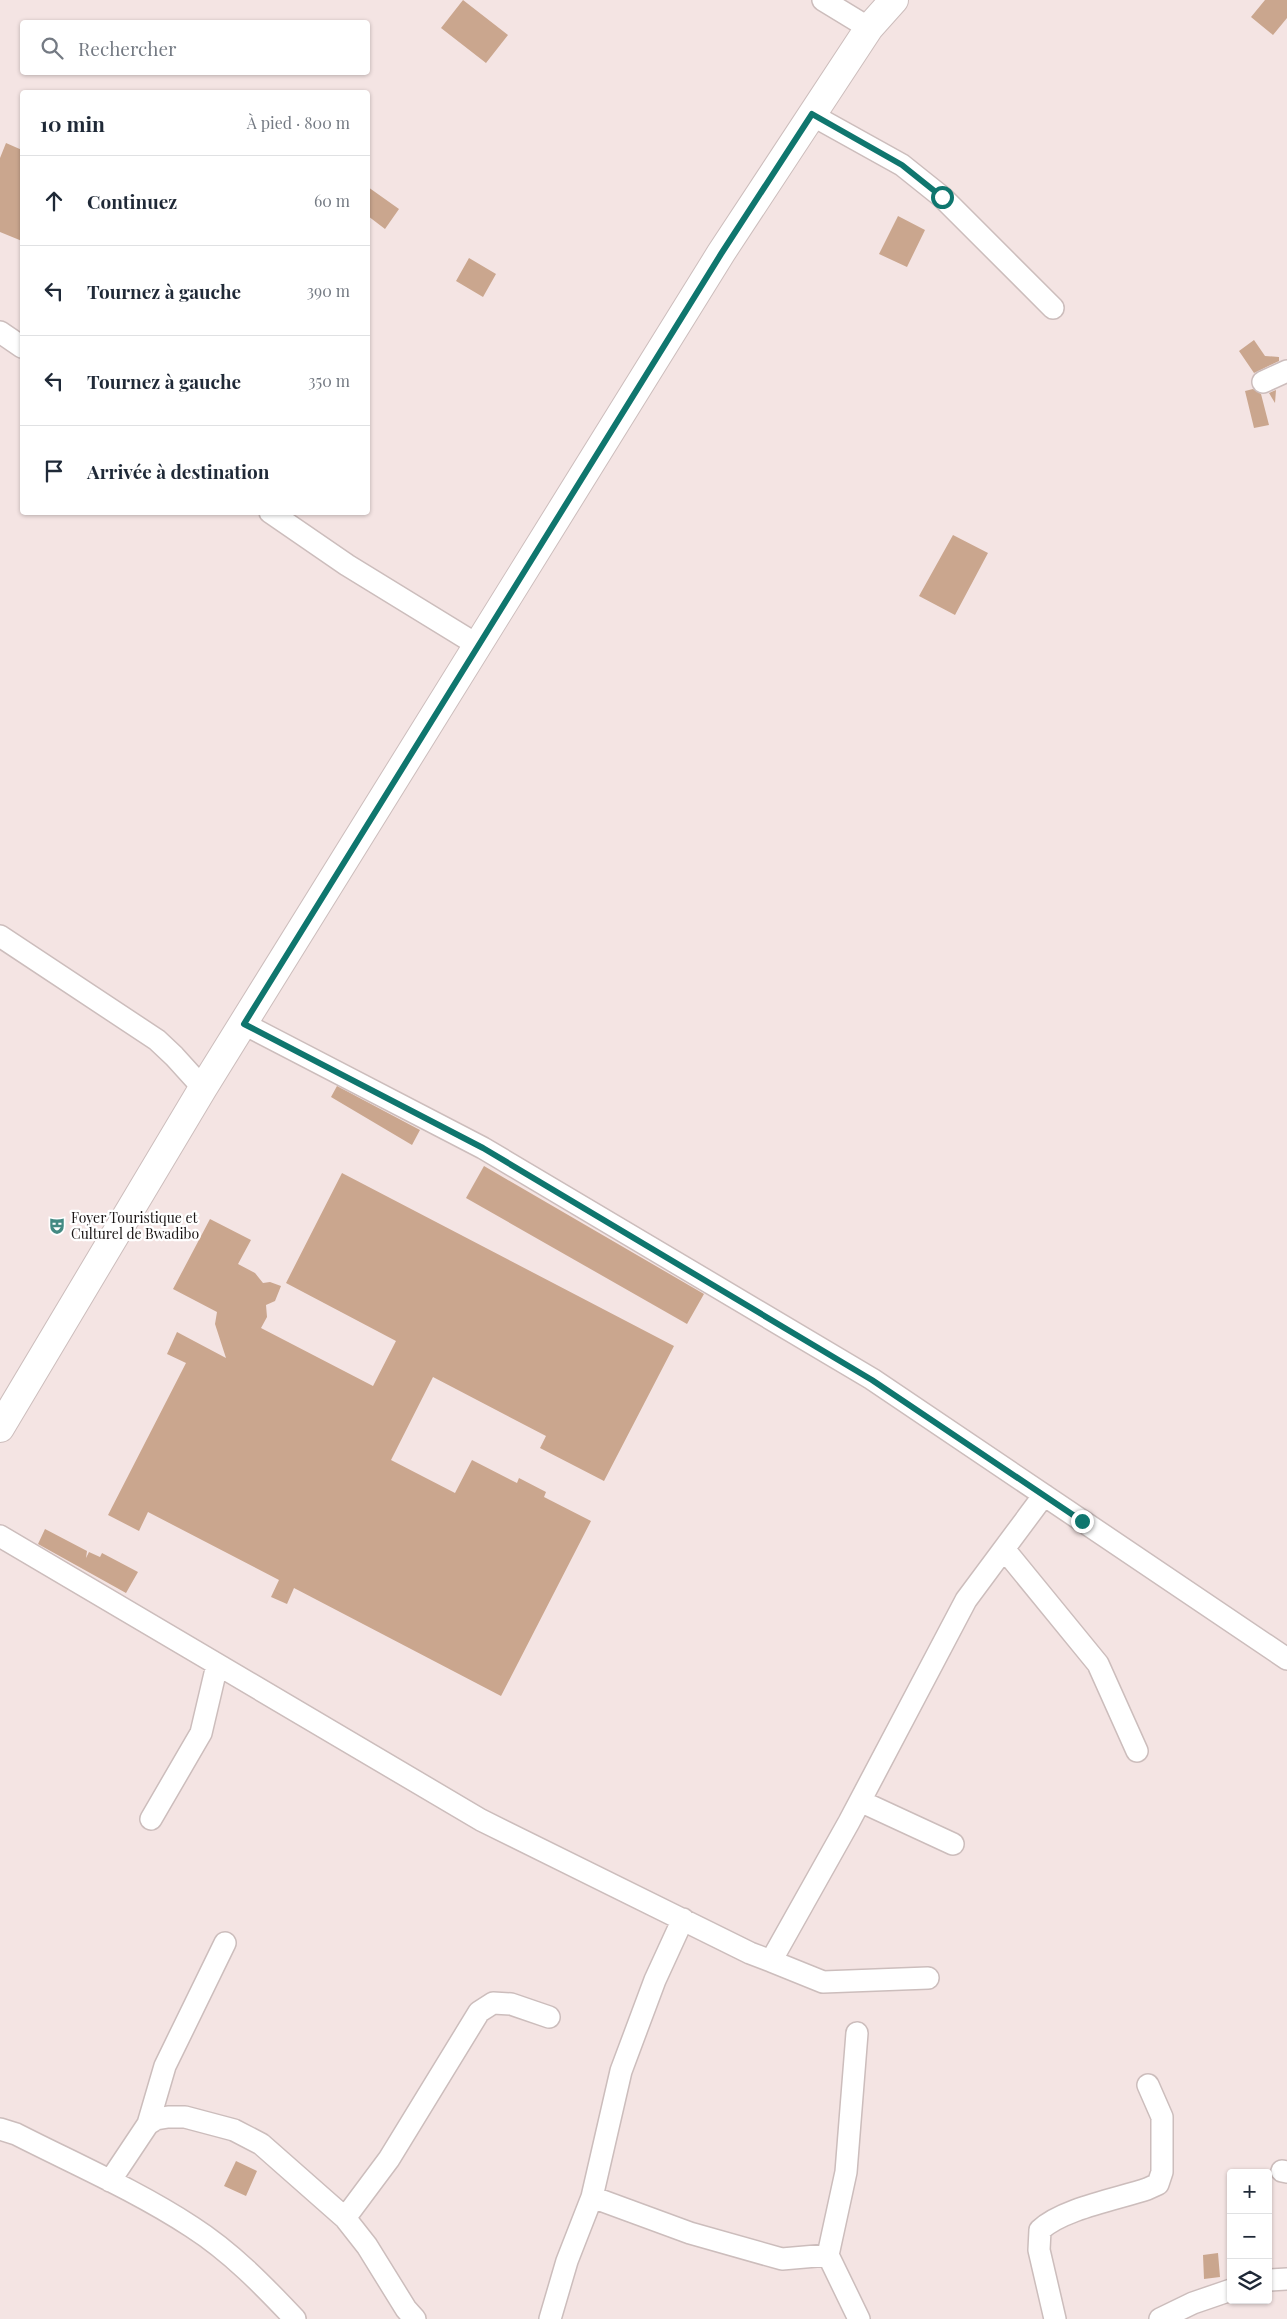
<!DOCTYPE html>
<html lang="fr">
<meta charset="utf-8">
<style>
body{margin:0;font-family:"Playfair Display",serif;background:#f2f2f3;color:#1f2937}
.controls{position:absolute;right:15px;bottom:15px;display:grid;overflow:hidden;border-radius:5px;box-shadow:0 1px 4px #0004}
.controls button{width:45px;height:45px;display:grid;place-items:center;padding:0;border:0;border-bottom:1px solid #e0e1e3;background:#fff;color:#1f2937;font:25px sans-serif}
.stop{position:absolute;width:15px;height:15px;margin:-11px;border:4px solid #0f766e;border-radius:50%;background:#fff}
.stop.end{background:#0f766e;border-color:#fff;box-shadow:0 1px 5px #0008}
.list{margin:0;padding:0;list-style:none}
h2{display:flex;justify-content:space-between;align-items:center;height:65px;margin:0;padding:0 20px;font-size:21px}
h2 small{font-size:16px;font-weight:400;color:#747a83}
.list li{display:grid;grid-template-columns:32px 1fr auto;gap:15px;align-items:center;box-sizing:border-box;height:90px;padding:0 20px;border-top:1px solid #e0e1e3}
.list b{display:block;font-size:19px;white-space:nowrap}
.list em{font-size:16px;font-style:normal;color:#747a83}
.icon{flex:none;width:28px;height:28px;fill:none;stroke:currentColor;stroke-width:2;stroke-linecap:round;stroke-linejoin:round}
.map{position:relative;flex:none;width:1287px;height:2319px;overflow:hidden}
.search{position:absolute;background:#fff;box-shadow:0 1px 4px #0004;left:20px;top:20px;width:350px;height:55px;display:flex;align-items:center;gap:12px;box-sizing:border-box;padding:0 18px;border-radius:5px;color:#747a83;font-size:19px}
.panel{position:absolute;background:#fff;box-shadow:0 1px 4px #0004;left:20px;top:90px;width:350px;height:425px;border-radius:5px}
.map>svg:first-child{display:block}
.building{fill:#caa68e}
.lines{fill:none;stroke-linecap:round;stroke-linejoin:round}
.minor-casing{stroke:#ccbdbc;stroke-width:24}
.secondary-casing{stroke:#ccbdbc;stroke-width:30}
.minor{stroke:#fff;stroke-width:21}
.secondary{stroke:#fff;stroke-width:28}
.route{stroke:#0f766e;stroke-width:6}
.labels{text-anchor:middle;stroke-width:4.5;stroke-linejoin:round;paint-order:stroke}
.poi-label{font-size:14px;fill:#1a1515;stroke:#fff;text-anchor:start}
</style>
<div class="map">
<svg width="1287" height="2319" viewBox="0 0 1287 2319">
<rect width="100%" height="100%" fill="#f4e4e3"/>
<path class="building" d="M463 0 508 35 486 63 441 28Z
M1265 0H1287V18L1273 35 1251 17Z
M6 143 22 150V241L0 232V158Z
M368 187 399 209 385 229 368 216Z
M898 216 925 230 907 267 879 254Z
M469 258 496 274 483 297 456 281Z
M1254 340 1265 356 1279 357V361L1254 373 1239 351Z
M1253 389 1261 394 1269 425 1254 428 1245 391Z
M1276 390 1275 403 1269 393Z
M953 535 988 553 955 615 919 596Z
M337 1086 420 1130 412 1145 331 1097Z
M484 1166 704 1294 687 1324 466 1198Z
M342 1173 674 1346 604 1481 540 1448 546 1436 433 1377 391 1460 455 1493 472 1460 517 1483 519 1478 546 1492 544 1497 591 1521 501 1696 294 1588 287 1604 271 1597 279 1580 148 1512 139 1531 108 1515 186 1363 167 1354 177 1332 226 1358 215 1324 217 1312 173 1289 210 1219 251 1240 238 1264 255 1273 263 1283 270 1282 281 1286 275 1301 266 1305 267 1317 261 1328 373 1386 396 1341 286 1283Z
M45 1529 87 1551 86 1558 89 1552 100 1557 102 1553 138 1572 126 1593 38 1544Z
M236 2161 257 2171 246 2196 224 2186Z
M1218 2253 1220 2277 1204 2279 1203 2255Z"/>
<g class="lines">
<g class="minor-casing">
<path id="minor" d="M823 0 869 28
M812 115 902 165 942 197 1053 308
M0 332 22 347
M1263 382 1287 371
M270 512 347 565 479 646
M0 936 157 1040 174 1056 203 1088
M244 1024 483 1148 872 1379 1287 1659
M0 1536 481 1820 750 1953 771 1961 849 1822 966 1600 1044 1495
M1004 1549 1098 1664 1137 1751
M860 1801 953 1844
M151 1819 201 1733 217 1665
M771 1961 823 1982 928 1978
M148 2124 165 2066 225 1943
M0 2129 16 2134C75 2164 137 2191 192 2227 231 2252 264 2286 295 2319
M1282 2171 1287 2172
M110 2181 148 2124 156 2119 168 2117H185L234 2130 261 2144 345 2218 367 2246 406 2309 415 2319
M592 2197 690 2233 782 2259 828 2255 859 2319
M345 2218 389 2159 479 2012 493 2003 511 2004 549 2017
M828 2255 846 2172 857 2033
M1268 2280 1287 2279
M550 2319 567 2261 592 2197 621 2071 655 1980 683 1919
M1055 2319 1039 2250 1040 2230C1062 2209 1117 2199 1147 2189L1158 2184 1162 2172V2117L1148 2085
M1160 2319 1193 2303 1231 2290"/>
</g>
<g class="secondary-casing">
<path id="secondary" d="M0 1428 203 1088 721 253 869 28 894 0"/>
</g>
<use href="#minor" class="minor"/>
<use href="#secondary" class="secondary"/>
</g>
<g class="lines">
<path class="route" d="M942 197 902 165 812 114 721 254 244 1024 483 1148 872 1380 1082 1521"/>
</g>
<defs>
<g id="theatre-bare" transform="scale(1.35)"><path d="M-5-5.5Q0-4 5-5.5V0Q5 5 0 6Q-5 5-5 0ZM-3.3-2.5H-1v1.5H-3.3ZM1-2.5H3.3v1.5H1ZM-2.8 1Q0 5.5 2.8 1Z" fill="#438a83" stroke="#fff" stroke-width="2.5" paint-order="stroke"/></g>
</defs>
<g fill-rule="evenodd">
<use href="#theatre-bare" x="57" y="1226"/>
</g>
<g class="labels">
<g class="poi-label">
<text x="71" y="1223">Foyer Touristique et<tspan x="71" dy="16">Culturel de Bwadibo</tspan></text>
</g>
</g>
</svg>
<div class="controls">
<button>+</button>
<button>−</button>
<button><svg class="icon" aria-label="layers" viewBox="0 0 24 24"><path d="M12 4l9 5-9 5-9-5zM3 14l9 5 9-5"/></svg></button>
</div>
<div class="stop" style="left:942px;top:197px"></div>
<div class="stop end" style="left:1082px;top:1521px"></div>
<div class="search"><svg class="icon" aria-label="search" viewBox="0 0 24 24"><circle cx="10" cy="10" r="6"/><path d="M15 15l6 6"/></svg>Rechercher</div>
<section class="panel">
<h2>10 min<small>À pied · 800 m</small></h2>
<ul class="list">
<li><svg class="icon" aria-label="ahead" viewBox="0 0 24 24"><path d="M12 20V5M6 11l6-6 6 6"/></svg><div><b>Continuez</b></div><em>60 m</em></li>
<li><svg class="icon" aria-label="left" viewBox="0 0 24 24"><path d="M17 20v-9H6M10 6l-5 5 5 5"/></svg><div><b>Tournez à gauche</b></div><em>390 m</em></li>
<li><svg class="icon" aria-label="left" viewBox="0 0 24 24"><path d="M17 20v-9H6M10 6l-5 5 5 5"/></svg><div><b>Tournez à gauche</b></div><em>350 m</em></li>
<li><svg class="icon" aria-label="arrive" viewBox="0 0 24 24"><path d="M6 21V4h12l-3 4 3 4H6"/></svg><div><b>Arrivée à destination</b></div></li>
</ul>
</section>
</div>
